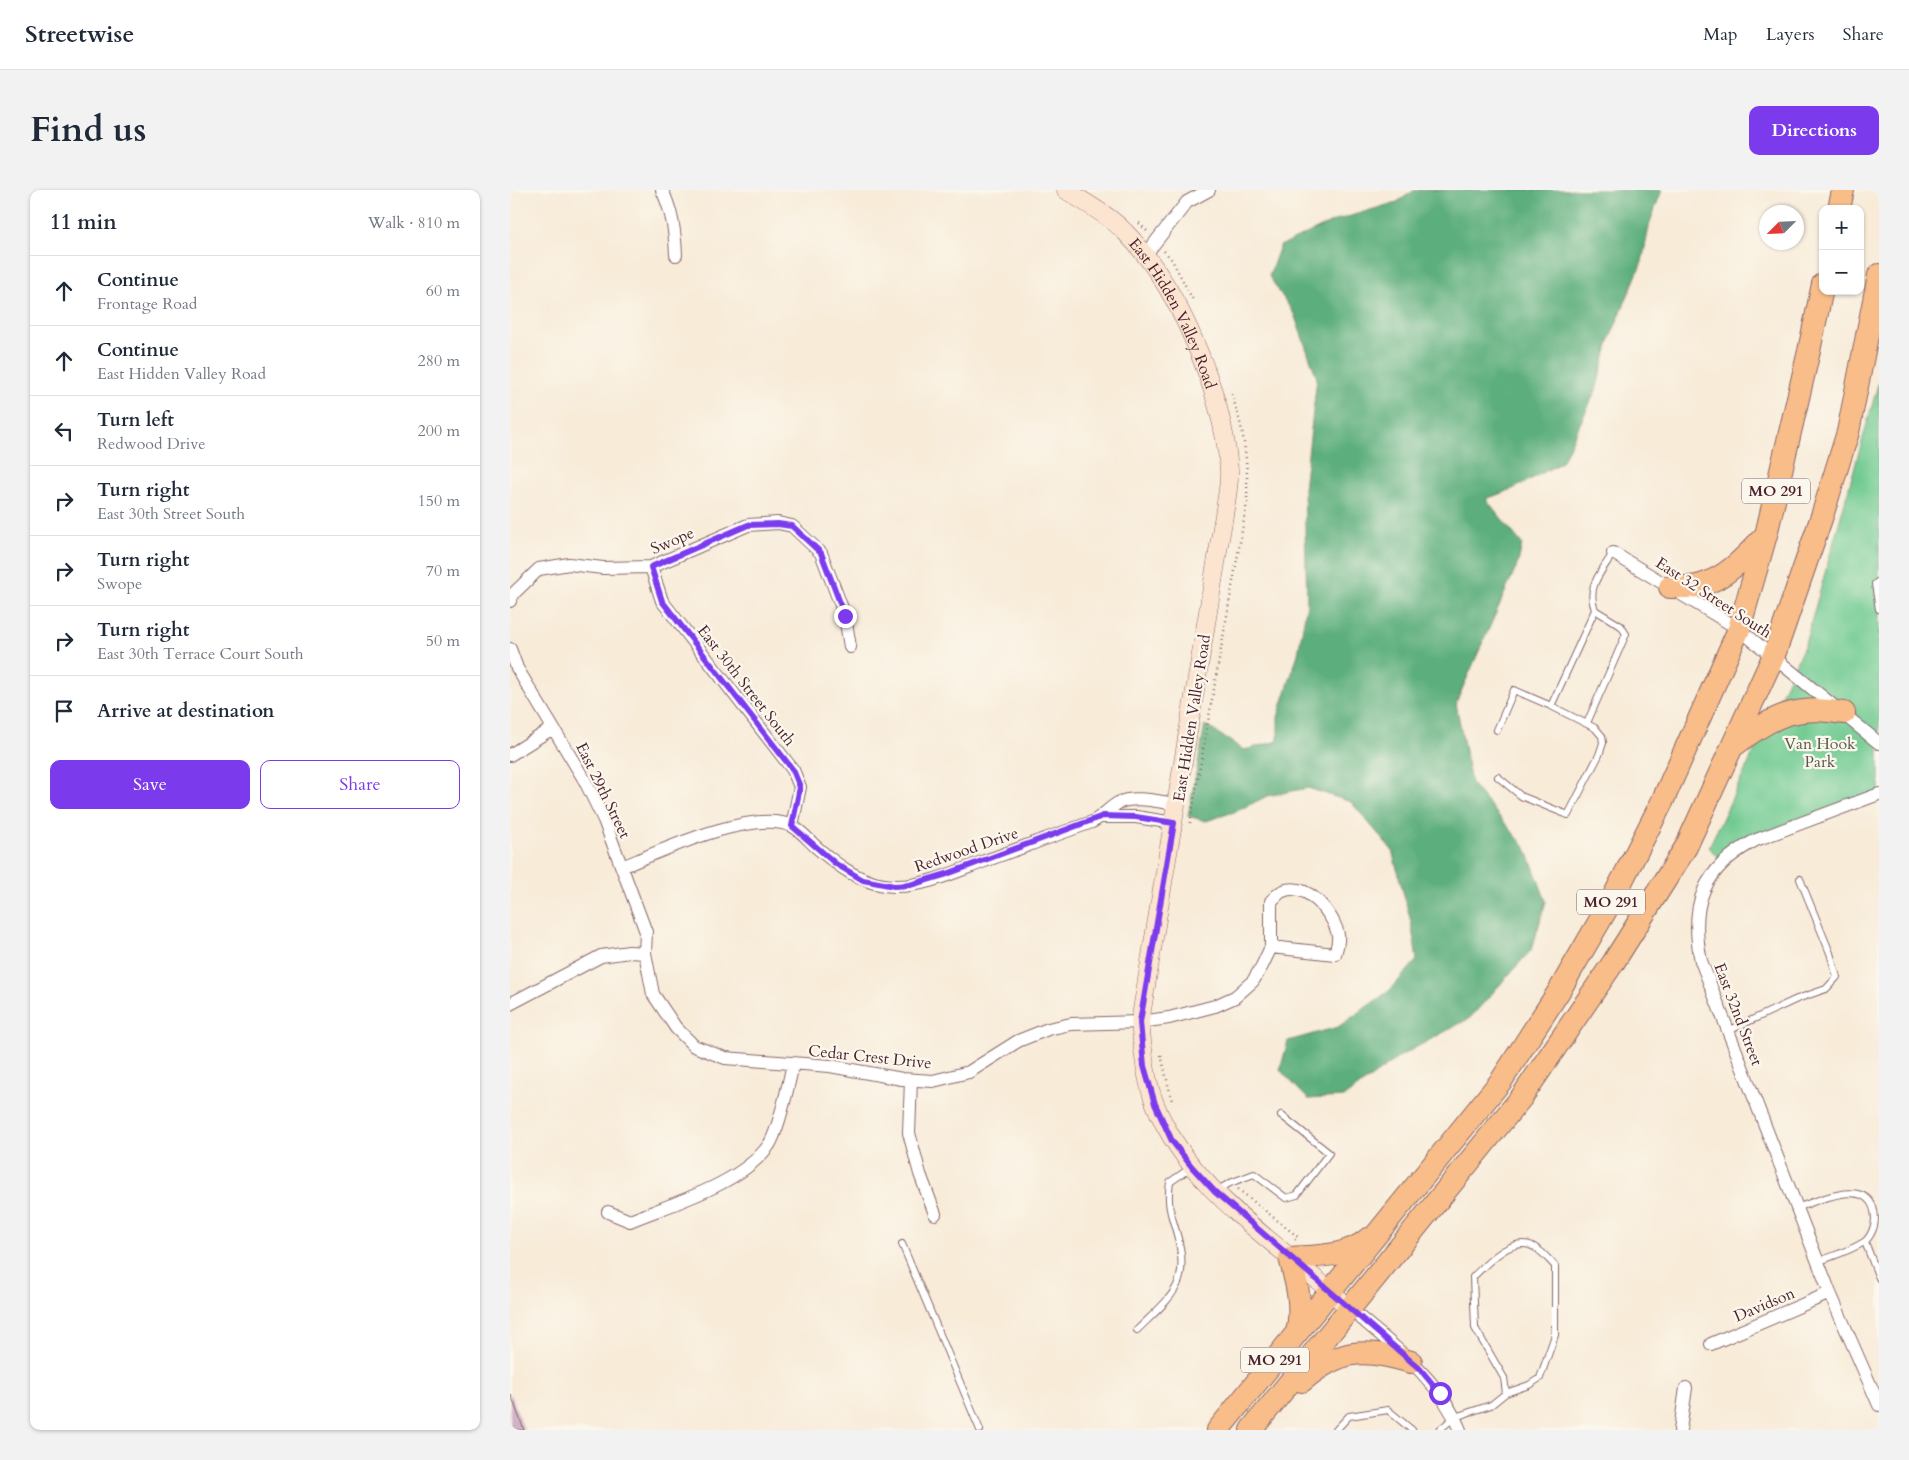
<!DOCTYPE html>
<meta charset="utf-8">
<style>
body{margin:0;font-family:Cardo,serif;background:#f2f2f3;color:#1f2937}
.controls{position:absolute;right:15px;top:15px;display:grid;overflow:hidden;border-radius:10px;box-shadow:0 1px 4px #0004}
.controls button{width:45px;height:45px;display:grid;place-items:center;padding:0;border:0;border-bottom:1px solid #e0e1e3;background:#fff;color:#1f2937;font:25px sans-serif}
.compass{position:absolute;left:1249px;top:15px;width:45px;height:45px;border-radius:50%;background:#fff;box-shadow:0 1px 4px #0004;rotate:246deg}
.stop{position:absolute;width:15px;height:15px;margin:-11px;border:4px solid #7c3aed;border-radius:50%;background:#fff}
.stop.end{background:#7c3aed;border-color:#fff;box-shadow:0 1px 5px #0008}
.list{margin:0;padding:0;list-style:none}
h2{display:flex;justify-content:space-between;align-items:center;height:65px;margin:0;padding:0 20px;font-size:21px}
h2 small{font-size:16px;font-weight:400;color:#747a83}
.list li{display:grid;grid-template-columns:32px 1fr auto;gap:15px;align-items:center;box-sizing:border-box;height:70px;padding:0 20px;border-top:1px solid #e0e1e3}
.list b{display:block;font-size:19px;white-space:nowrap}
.list p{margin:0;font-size:16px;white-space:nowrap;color:#747a83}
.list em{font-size:16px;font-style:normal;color:#747a83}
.actions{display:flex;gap:10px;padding:15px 20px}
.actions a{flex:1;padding:11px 0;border:1px solid #7c3aed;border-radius:10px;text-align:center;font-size:18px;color:#7c3aed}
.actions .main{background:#7c3aed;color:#fff}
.icon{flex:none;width:28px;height:28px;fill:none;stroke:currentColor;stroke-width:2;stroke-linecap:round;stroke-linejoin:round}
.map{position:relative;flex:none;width:1369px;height:1240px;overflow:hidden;border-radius:10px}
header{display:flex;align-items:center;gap:30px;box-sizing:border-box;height:70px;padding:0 25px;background:#fff;border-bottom:1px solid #e0e1e3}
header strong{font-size:24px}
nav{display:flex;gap:28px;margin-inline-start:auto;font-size:18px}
.intro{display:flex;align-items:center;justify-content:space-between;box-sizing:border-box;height:120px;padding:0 30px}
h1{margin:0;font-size:35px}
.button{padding:12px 22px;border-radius:10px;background:#7c3aed;color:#fff;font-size:18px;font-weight:700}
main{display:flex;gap:30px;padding:0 30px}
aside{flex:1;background:#fff;border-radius:10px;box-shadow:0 1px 4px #0004}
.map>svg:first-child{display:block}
.green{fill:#70ca91;stroke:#5d745e}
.forest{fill:#5cae7b;stroke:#536653}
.building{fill:#c099b6}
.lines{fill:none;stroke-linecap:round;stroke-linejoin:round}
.lane-casing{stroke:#876668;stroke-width:8}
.street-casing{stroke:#876668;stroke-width:14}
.secondary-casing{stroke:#876668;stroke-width:19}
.highway-casing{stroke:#876668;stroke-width:24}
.path{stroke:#876668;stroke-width:2.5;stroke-dasharray:1 4;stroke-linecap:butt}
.lane{stroke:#fff;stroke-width:6}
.street{stroke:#fff;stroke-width:12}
.secondary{stroke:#fce5d0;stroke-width:18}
.highway{stroke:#f8bd89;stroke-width:22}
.route{stroke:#7c3aed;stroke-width:6}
.labels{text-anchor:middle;stroke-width:4.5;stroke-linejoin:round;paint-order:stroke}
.shield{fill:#fbf7ec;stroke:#7f6065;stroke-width:1}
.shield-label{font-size:15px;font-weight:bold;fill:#4a1f2b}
.street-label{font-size:16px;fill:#4a1f2b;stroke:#fbf7ec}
.park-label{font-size:16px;fill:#575b4f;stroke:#fbf7ec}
</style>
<header>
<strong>Streetwise</strong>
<nav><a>Map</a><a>Layers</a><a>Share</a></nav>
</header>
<div class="intro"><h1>Find us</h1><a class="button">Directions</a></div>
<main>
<aside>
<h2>11 min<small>Walk · 810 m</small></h2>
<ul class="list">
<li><svg class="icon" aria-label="ahead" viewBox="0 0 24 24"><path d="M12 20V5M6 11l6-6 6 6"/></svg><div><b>Continue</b><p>Frontage Road</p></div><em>60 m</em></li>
<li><svg class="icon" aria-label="ahead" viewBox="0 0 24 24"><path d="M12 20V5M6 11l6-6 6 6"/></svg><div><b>Continue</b><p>East Hidden Valley Road</p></div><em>280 m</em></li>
<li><svg class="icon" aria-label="left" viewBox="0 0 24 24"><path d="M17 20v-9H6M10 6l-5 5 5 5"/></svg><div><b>Turn left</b><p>Redwood Drive</p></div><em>200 m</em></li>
<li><svg class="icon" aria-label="right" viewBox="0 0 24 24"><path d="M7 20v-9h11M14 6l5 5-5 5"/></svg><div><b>Turn right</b><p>East 30th Street South</p></div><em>150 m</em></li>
<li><svg class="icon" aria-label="right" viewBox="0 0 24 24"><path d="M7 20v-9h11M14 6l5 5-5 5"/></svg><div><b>Turn right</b><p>Swope</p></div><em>70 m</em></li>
<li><svg class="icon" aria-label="right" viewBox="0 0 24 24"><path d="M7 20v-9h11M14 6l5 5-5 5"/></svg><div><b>Turn right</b><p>East 30th Terrace Court South</p></div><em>50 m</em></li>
<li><svg class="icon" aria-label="arrive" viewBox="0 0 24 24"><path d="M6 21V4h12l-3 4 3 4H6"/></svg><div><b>Arrive at destination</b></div></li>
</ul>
<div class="actions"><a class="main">Save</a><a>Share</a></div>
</aside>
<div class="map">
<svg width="1369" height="1240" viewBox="0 0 1369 1240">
<rect width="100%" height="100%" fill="#fbf7ec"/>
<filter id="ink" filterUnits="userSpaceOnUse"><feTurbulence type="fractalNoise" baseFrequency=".02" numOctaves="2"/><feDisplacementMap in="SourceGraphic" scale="10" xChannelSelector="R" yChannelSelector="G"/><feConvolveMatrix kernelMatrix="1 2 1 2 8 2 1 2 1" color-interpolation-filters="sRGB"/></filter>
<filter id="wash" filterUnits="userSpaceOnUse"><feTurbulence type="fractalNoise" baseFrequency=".0096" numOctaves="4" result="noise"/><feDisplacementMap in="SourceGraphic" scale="20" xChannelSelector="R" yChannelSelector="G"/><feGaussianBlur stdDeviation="1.12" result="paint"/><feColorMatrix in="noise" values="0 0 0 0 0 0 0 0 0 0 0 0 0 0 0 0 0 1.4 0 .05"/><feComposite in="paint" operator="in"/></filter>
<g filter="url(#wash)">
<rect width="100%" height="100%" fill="#f8ebd8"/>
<path class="green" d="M1369 191V605L1246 650 1212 672 1199 657 1295 454Z"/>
<path class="forest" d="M905 0H1152L1140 32 1132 72 1100 148 1086 200 1052 272 1005 298 976 309 1012 354 1008 373 946 513 961 593 1016 658 1036 711 1022 759 960 828 892 865 834 907 798 909 770 880 778 851 828 837 879 801 907 770 901 732 882 660 841 612 798 598 757 606 727 621 696 631 678 626 695 535 734 560 768 551V527L788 464 797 413 794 299 807 188 784 124 759 86 770 56 824 31 887 12Z"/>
<g id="blocks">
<path class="building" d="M0 1205H1L14 1240H0Z"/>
</g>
</g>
<g filter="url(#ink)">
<use href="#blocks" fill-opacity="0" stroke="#876668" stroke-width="1"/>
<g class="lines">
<g class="lane-casing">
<path id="lane" d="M1369 391 1365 394 1369 419
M1077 533 1116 444 1111 436 1085 420
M987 540 1004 500 1041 516
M988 587 1011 606 1058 625 1089 565 1093 553 1092 546 1085 538 1041 516 1085 420C1076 396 1091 383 1103 363
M1218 841 1287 809 1316 799 1327 787 1320 763 1290 689
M706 1001 720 993 744 984 776 1008 787 1005 819 963 771 925
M1287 1018C1309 1010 1364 984 1365 1029 1365 1037 1360 1048 1354 1052 1340 1061 1322 1066 1307 1072
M1355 1052 1369 1088
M392 1054 470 1240
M627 1140C663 1105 682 1094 666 1041 660 1022 657 1012 660 992L682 977
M826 1240 839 1226 878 1220 902 1240
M929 1240 945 1227 981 1215 996 1203 1019 1195 1030 1188 1045 1145V1076C1039 1070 1032 1061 1024 1057 1003 1045 977 1073 963 1087L965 1138 994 1188 996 1203"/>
</g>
<g class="street-casing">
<path id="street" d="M152 0C162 21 165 41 166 65
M636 64 677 12 699 0
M1103 363 1229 439 1369 553
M141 377 152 411 283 580 290 597 282 636
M0 411 3 404 29 379 59 374 93 378 141 377 238 335 268 333 282 336 311 363 335 426 340 457
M0 459 7 478 75 591 94 630 136 742 135 763 143 804 166 838 184 856 215 868 320 876 392 889 423 891 459 882 508 851 538 839 561 834 630 832 659 828 705 816 725 807 743 791 752 776 761 757V711C765 708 769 702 773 701 797 691 824 724 828 745 829 752 827 757 825 764L761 757
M0 565 43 538
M1369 604 1246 650C1193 678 1179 714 1191 771L1320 1103 1369 1215
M593 627H626L664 633
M112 677C151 661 243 618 282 636 290 640 298 649 305 656 328 676 352 695 384 696 413 697 445 682 472 672 508 659 545 645 582 632 592 627 598 619 608 613 624 605 649 612 667 614
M0 814 91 766 119 762 135 763
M401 890 399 943 410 984 425 1024
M98 1022 120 1031C164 1013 231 994 259 955 269 940 279 892 283 874
M840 1119C882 1155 929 1188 950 1240
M1201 1154 1320 1103
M1170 1240 1176 1198"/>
</g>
<g class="secondary-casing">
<g id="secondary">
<path id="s1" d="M556 0C575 13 599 25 615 42 669 96 713 204 719 280 720 294 716 311 714 325L630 832C633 860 635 888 645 914 681 1004 773 1055 840 1119"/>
</g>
</g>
<g class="highway-casing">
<path id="highway" d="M1329 19 1333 0
M1160 397C1170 397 1182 398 1191 395 1218 387 1237 365 1255 346
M1226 554C1262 526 1287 514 1334 523
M787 1143C793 1117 787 1094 780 1068 806 1066 838 1067 858 1049
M792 1191C831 1158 854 1158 901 1172
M708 1240 991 891 1049 801 1103 708 1152 612 1229 439 1256 345 1299 161 1313 94
M741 1240 1011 908 1103 773 1176 657 1264 465 1312 326 1338 242 1369 85"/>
</g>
<path class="path" d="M629 33 638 42
M654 61 662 70 684 112
M680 633 737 313C738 274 735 238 720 201
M651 865 662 911
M728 999 788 1047 784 1050"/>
<use href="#lane" class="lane"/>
<use href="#street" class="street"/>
<use href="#secondary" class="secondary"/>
<use href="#highway" class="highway"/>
</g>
</g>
<g class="lines" filter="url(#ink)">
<path class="route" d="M335 426 311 363 282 336 268 334 238 335 141 377 152 411 283 580 290 597 282 636 326 674 353 690 384 696 400 695 437 684 593 626 626 627 664 633 630 832 634 876 645 914 662 951 682 977 705 1002 910 1179 930 1203"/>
</g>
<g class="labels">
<g class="shield">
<rect x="1232" y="288.5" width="68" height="25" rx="4"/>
<rect x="1067" y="699.5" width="68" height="25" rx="4"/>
<rect x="731" y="1157.5" width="68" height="25" rx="4"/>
</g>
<g class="shield-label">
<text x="1266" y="306">MO 291</text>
<text x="1101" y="717">MO 291</text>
<text x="765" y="1175">MO 291</text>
</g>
<g class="street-label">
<text dy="6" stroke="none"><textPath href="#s1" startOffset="168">East Hidden Valley Road</textPath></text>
<text transform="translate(162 350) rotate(-23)" y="6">Swope</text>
<text transform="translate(1204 407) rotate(33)" y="6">East 32 Street South</text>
<text transform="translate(237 495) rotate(52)" y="6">East 30th Street South</text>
<text transform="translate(681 528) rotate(-81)" y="6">East Hidden Valley Road</text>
<text transform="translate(94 600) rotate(64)" y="6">East 29th Street</text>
<text transform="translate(456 659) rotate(-19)" y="6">Redwood Drive</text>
<text transform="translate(1229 824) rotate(69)" y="6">East 32nd Street</text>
<text transform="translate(360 866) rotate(6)" y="6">Cedar Crest Drive</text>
<text transform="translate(1254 1114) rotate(-23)" y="6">Davidson</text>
</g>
<g class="park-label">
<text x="1310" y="559">Van Hook<tspan x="1310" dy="18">Park</tspan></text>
</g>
</g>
</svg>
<div class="controls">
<button>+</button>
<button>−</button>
</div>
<svg class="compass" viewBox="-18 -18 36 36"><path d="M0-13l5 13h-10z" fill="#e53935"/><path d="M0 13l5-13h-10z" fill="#747a83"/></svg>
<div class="stop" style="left:930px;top:1203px"></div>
<div class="stop end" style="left:335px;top:426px"></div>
</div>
</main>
